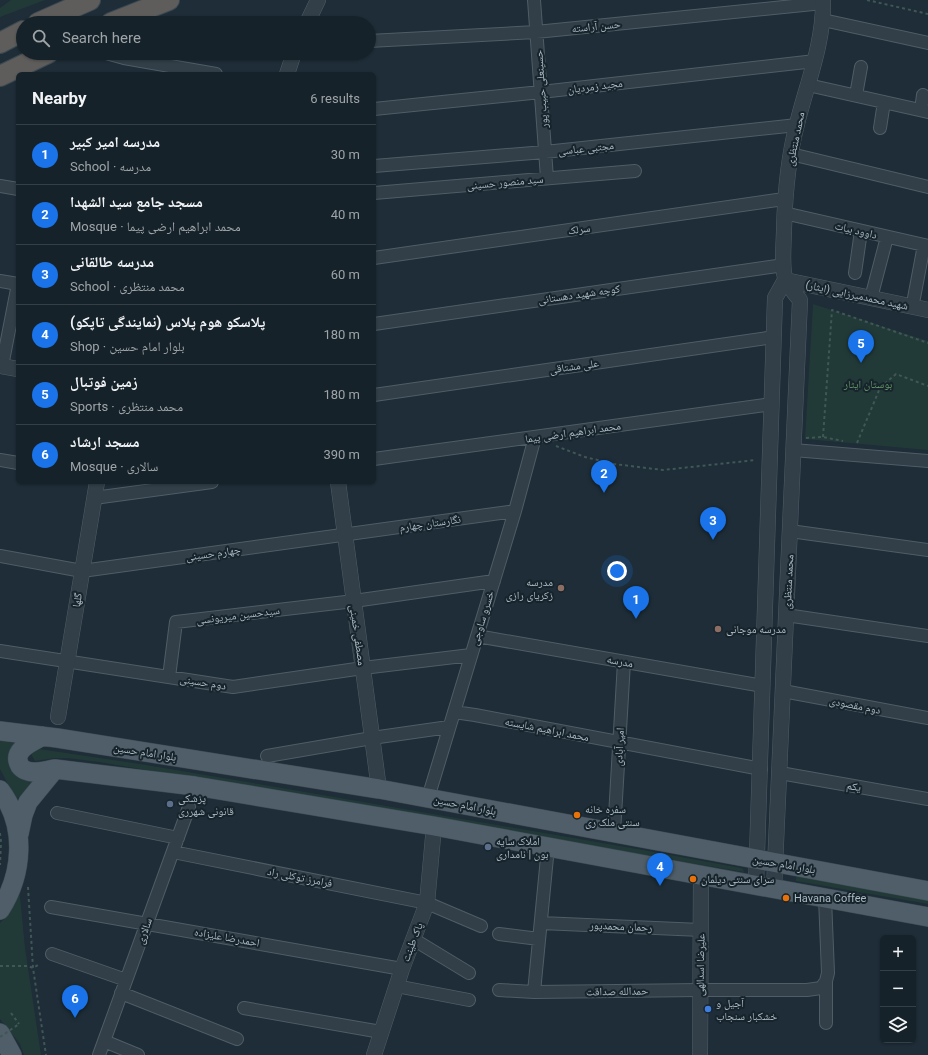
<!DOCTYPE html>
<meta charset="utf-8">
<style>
body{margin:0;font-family:Roboto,"Noto Naskh Arabic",sans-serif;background:#1f2a31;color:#f1f3f6}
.controls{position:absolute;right:12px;bottom:12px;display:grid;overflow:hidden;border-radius:6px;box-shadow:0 1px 3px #0004}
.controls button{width:36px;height:36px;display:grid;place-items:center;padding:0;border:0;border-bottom:1px solid #353f46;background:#162229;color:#f1f3f6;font:20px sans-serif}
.you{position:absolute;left:617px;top:571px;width:14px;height:14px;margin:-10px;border:3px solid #fff;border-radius:50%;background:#1a73e8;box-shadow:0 0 0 6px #1a73e833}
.badge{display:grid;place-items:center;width:26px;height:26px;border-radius:50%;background:#1a73e8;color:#fff;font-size:13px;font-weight:700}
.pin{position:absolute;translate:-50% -33px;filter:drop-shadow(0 1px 2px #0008)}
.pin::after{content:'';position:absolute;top:21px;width:14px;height:12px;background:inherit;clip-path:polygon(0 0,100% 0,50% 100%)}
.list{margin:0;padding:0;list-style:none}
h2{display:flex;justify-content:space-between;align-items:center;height:52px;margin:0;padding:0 16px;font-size:17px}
h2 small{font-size:13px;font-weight:400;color:#9ea4a8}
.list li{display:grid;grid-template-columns:26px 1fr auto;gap:12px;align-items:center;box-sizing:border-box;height:60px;padding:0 16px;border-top:1px solid #353f46}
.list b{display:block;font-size:15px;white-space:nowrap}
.list p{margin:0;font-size:13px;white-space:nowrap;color:#9ea4a8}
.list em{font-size:13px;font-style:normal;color:#9ea4a8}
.icon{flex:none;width:22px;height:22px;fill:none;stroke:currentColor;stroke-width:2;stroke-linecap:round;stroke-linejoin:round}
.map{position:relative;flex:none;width:928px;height:1055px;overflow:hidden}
.search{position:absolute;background:#162229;box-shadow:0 1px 3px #0004;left:16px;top:16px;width:360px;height:44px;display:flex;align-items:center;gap:10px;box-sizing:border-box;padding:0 14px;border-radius:22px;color:#9ea4a8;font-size:15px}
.panel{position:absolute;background:#162229;box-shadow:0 1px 3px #0004;left:16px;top:72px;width:360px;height:412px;border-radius:6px}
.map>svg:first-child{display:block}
.green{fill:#213a38}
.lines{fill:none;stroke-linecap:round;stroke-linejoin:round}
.minor-casing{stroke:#4f5d66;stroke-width:14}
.tertiary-casing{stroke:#4f5d66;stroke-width:16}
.primary-casing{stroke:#3b4851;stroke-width:20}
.trunk-casing{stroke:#3c4a52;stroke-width:22}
.path{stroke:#405755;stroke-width:2;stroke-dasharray:3 3;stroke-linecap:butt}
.minor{stroke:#323f48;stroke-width:12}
.tertiary{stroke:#323f48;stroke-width:15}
.primary{stroke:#4f5e68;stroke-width:19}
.trunk{stroke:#5e5d5b;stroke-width:20}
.path-bridge{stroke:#405755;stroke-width:2;stroke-dasharray:3 3;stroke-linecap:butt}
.education-dot{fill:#8d6e63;stroke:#17242c;stroke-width:1.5}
.service-dot{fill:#5c6f8a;stroke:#17242c;stroke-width:1.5}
.food-dot{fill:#e8710a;stroke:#17242c;stroke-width:1.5}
.shop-dot{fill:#3f7fe0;stroke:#17242c;stroke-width:1.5}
.labels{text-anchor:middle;stroke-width:4;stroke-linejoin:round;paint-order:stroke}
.street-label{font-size:11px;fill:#abbac5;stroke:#17242c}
.park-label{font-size:11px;fill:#629665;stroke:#17242c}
.poi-label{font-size:11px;fill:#abbac5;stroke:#17242c;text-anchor:start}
</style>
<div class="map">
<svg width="928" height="1055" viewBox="0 0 928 1055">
<rect width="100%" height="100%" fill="#1e2d37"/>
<path class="green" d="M11 0H45L0 17V8Z
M813 304 928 341V450L805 439Z
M0 740 22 745 18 748 39 777 16 800 14 798 10 788 0 769Z
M39 749 140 764 276 787 643 850 741 868 743 869 744 872 99 762 67 758H55L35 761 31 754 34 751Z
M798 876 928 899V904L796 881V878Z
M19 886 25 948 41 1055H24L20 1044 0 1019V923L4 919Z"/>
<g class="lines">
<g class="minor-casing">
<path id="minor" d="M534 0 547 178
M823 20 928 43
M369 41 536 32 823 3
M106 53 124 58 216 74
M808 85 928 112
M856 95 861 67
M374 109 541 92 815 61
M921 110 923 95
M880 128 884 102
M791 154 928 187
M374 166 545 152 797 125
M0 186 18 189
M374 193 635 171
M784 213 928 246
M374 258 784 199
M855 273 861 231
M0 281 18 284
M871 298 887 237
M914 298 924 245
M374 324 784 265
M2 366 18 284
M374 395 774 337
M793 450 928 461
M374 459 772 404
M0 460 18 463
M94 498 212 482
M790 531 928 550
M0 556 82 571 515 511
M786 615 928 636
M477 636 763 686
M0 651 233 687 363 668 471 655
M169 677 176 622 354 601 494 581
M783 691 928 718
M454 712 475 715 761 769
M267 756 372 738 449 727
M780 773 928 799
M428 798 515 511 535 437
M57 813 178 838
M614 833 624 662
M173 852 427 903 481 926
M51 907 402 969
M541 923 701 930
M499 934 539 939
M413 939 469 973
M52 954 126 980
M396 986 469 1000
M499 990 534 992 699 990H807L821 988 826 981 828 973 825 898
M534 992 548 847
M121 993 237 1039
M244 1008 381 1032
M826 1023V981
M104 1041 138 1055
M99 1055 189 807"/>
</g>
<g class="tertiary-casing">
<path id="tertiary" d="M307 23 318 0
M287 74 294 53
M785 280 928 310
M0 366 18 369
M338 482 379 789
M58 717 97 482
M756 885 775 298 785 280
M774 889 800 300C795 294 789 287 786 280 781 270 784 241 784 229 785 194 788 158 797 124 807 83 824 43 823 0
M374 1055 402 969 427 903 434 826
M700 1055 701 875"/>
</g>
<g class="primary-casing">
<path id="primary" d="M0 731 57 738 379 789 928 891
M43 736C32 742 11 750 20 766 23 770 29 772 34 772 41 772 48 770 55 769L195 786 434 826 928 917
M0 790C27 826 23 874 0 910
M19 834 23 815 28 802 55 769
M0 1033 12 1055"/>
</g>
<g class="trunk-casing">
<path id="trunk" d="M38 23 90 0
M111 23 169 0
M0 43 23 31
M0 76 48 53"/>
</g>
<path class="path" d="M867 0 928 14
M823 437 832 310 928 343
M806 438 823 437 843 441
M857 443 880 388 896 374 928 386
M556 446 585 457 614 464 663 470 756 460
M0 833 1 842 0 865
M28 887 33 968 46 1055
M0 966H28L33 968 38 965
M11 1013 19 1024"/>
<use href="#minor" class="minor"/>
<use href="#tertiary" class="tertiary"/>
<use href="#primary" class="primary"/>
<use href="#trunk" class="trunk"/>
<path class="path-bridge" d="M0 1037 19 1024"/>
</g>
<g class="education-dot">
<circle cx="561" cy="588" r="4"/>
<circle cx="718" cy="629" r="4"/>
</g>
<g class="service-dot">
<circle cx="170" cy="804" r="4"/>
<circle cx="488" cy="847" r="4"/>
</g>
<g class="food-dot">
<circle cx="577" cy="815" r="4"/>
<circle cx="693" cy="879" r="4"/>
<circle cx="786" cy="898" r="4"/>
</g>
<circle class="shop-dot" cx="708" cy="1009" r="4"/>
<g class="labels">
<g class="street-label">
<text transform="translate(596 26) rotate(-6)" y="4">حسن آراسته</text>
<text transform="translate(595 86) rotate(-7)" y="4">مجید زمردیان</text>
<text transform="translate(541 89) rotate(-94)" y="4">حسینعلی حبیب پور</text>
<text transform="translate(795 139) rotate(-78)" y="4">محمد منتظری</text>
<text transform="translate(586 148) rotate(-6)" y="4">مجتبی عباسی</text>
<text transform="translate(505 182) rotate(-5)" y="4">سید منصور حسینی</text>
<text transform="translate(579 229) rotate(-8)" y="4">سرلک</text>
<text transform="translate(856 230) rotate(13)" y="4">داوود بیات</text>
<text transform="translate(579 294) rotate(-8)" y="4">کوچه شهید دهستانی</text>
<text transform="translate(857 295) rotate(12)" y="4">شهید محمدمیرزایی (ایثار)</text>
<text transform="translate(574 366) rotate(-8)" y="4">علی مشتاقی</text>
<text transform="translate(573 432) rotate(-8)" y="4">محمد ابراهیم ارضی پیما</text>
<text transform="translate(430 523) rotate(-8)" y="4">نگارستان چهارم</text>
<text transform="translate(213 553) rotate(-8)" y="4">چهارم حسینی</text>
<text transform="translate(788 582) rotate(-87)" y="4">محمد منتظری</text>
<text transform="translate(77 600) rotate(-81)" y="4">گلها</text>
<text transform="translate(238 615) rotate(-7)" y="4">سیدحسین میریونسی</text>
<text transform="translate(482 618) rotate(-73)" y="4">خسرو ساوجی</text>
<text transform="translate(358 635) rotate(82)" y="4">مصطفی خمینی</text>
<text transform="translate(620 661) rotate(10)" y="4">مدرسه</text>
<text transform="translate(203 682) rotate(9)" y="4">دوم حسینی</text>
<text transform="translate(855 705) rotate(11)" y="4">دوم مقصودی</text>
<text transform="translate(547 729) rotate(11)" y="4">محمد ابراهیم شایسته</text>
<text transform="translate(619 747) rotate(-87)" y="4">امیر آبادی</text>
<text transform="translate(145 752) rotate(9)" y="4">بلوار امام حسین</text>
<text transform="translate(854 786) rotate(10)" y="4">یکم</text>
<text transform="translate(465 805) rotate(11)" y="4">بلوار امام حسین</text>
<text transform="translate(784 864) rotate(10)" y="4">بلوار امام حسین</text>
<text transform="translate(300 877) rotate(11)" y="4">فرامرز توکلی راد</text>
<text transform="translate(621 926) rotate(2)" y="4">رحمان محمدپور</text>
<text transform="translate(144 931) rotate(-70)" y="4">سالاری</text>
<text transform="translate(227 937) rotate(10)" y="4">احمدرضا علیزاده</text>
<text transform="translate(412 942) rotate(-69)" y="4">پاک طینت</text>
<text transform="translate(700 965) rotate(-89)" y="4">علیرضا اسدالهی</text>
<text transform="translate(617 991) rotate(-1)" y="4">حمدالله صداقت</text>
</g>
<g class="park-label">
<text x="868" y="388">بوستان ایثار</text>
</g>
<g class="poi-label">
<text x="553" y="586" text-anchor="end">مدرسه<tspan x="553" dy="13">زکریای رازی</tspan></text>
<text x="726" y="633">مدرسه موجانی</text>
<text x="178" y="802">پزشکی<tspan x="178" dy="13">قانونی شهرری</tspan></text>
<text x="585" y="813">سفره خانه<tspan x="585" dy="13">سنتی ملک ری</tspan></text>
<text x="496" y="845">املاک سایه<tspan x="496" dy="13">بون | نامداری</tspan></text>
<text x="701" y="883">سرای سنتی دیلمان</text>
<text x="794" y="902">Havana Coffee</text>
<text x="716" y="1007">آجیل و<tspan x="716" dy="13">خشکبار سنجاب</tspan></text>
</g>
</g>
</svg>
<div class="controls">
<button>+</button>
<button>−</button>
<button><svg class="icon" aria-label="layers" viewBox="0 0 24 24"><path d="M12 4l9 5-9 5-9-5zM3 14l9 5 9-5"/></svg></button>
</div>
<div class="you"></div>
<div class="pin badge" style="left:636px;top:619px">1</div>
<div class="pin badge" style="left:604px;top:493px">2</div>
<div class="pin badge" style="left:713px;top:540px">3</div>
<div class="pin badge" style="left:660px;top:886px">4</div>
<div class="pin badge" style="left:861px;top:363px">5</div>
<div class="pin badge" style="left:75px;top:1018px">6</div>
<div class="search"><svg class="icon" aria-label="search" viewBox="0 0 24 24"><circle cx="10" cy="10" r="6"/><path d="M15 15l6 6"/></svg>Search here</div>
<section class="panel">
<h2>Nearby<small>6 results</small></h2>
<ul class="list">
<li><span class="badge">1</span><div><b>مدرسه امیر کبیر</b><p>School · مدرسه</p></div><em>30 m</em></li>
<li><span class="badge">2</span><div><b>مسجد جامع سید الشهدا</b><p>Mosque · محمد ابراهیم ارضی پیما</p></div><em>40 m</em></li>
<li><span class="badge">3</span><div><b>مدرسه طالقانی</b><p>School · محمد منتظری</p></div><em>60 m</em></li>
<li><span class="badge">4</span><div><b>پلاسکو هوم پلاس (نمایندگی تاپکو)</b><p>Shop · بلوار امام حسین</p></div><em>180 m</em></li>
<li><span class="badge">5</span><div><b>زمین فوتبال</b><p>Sports · محمد منتظری</p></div><em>180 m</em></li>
<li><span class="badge">6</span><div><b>مسجد ارشاد</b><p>Mosque · سالاری</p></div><em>390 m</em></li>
</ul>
</section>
</div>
